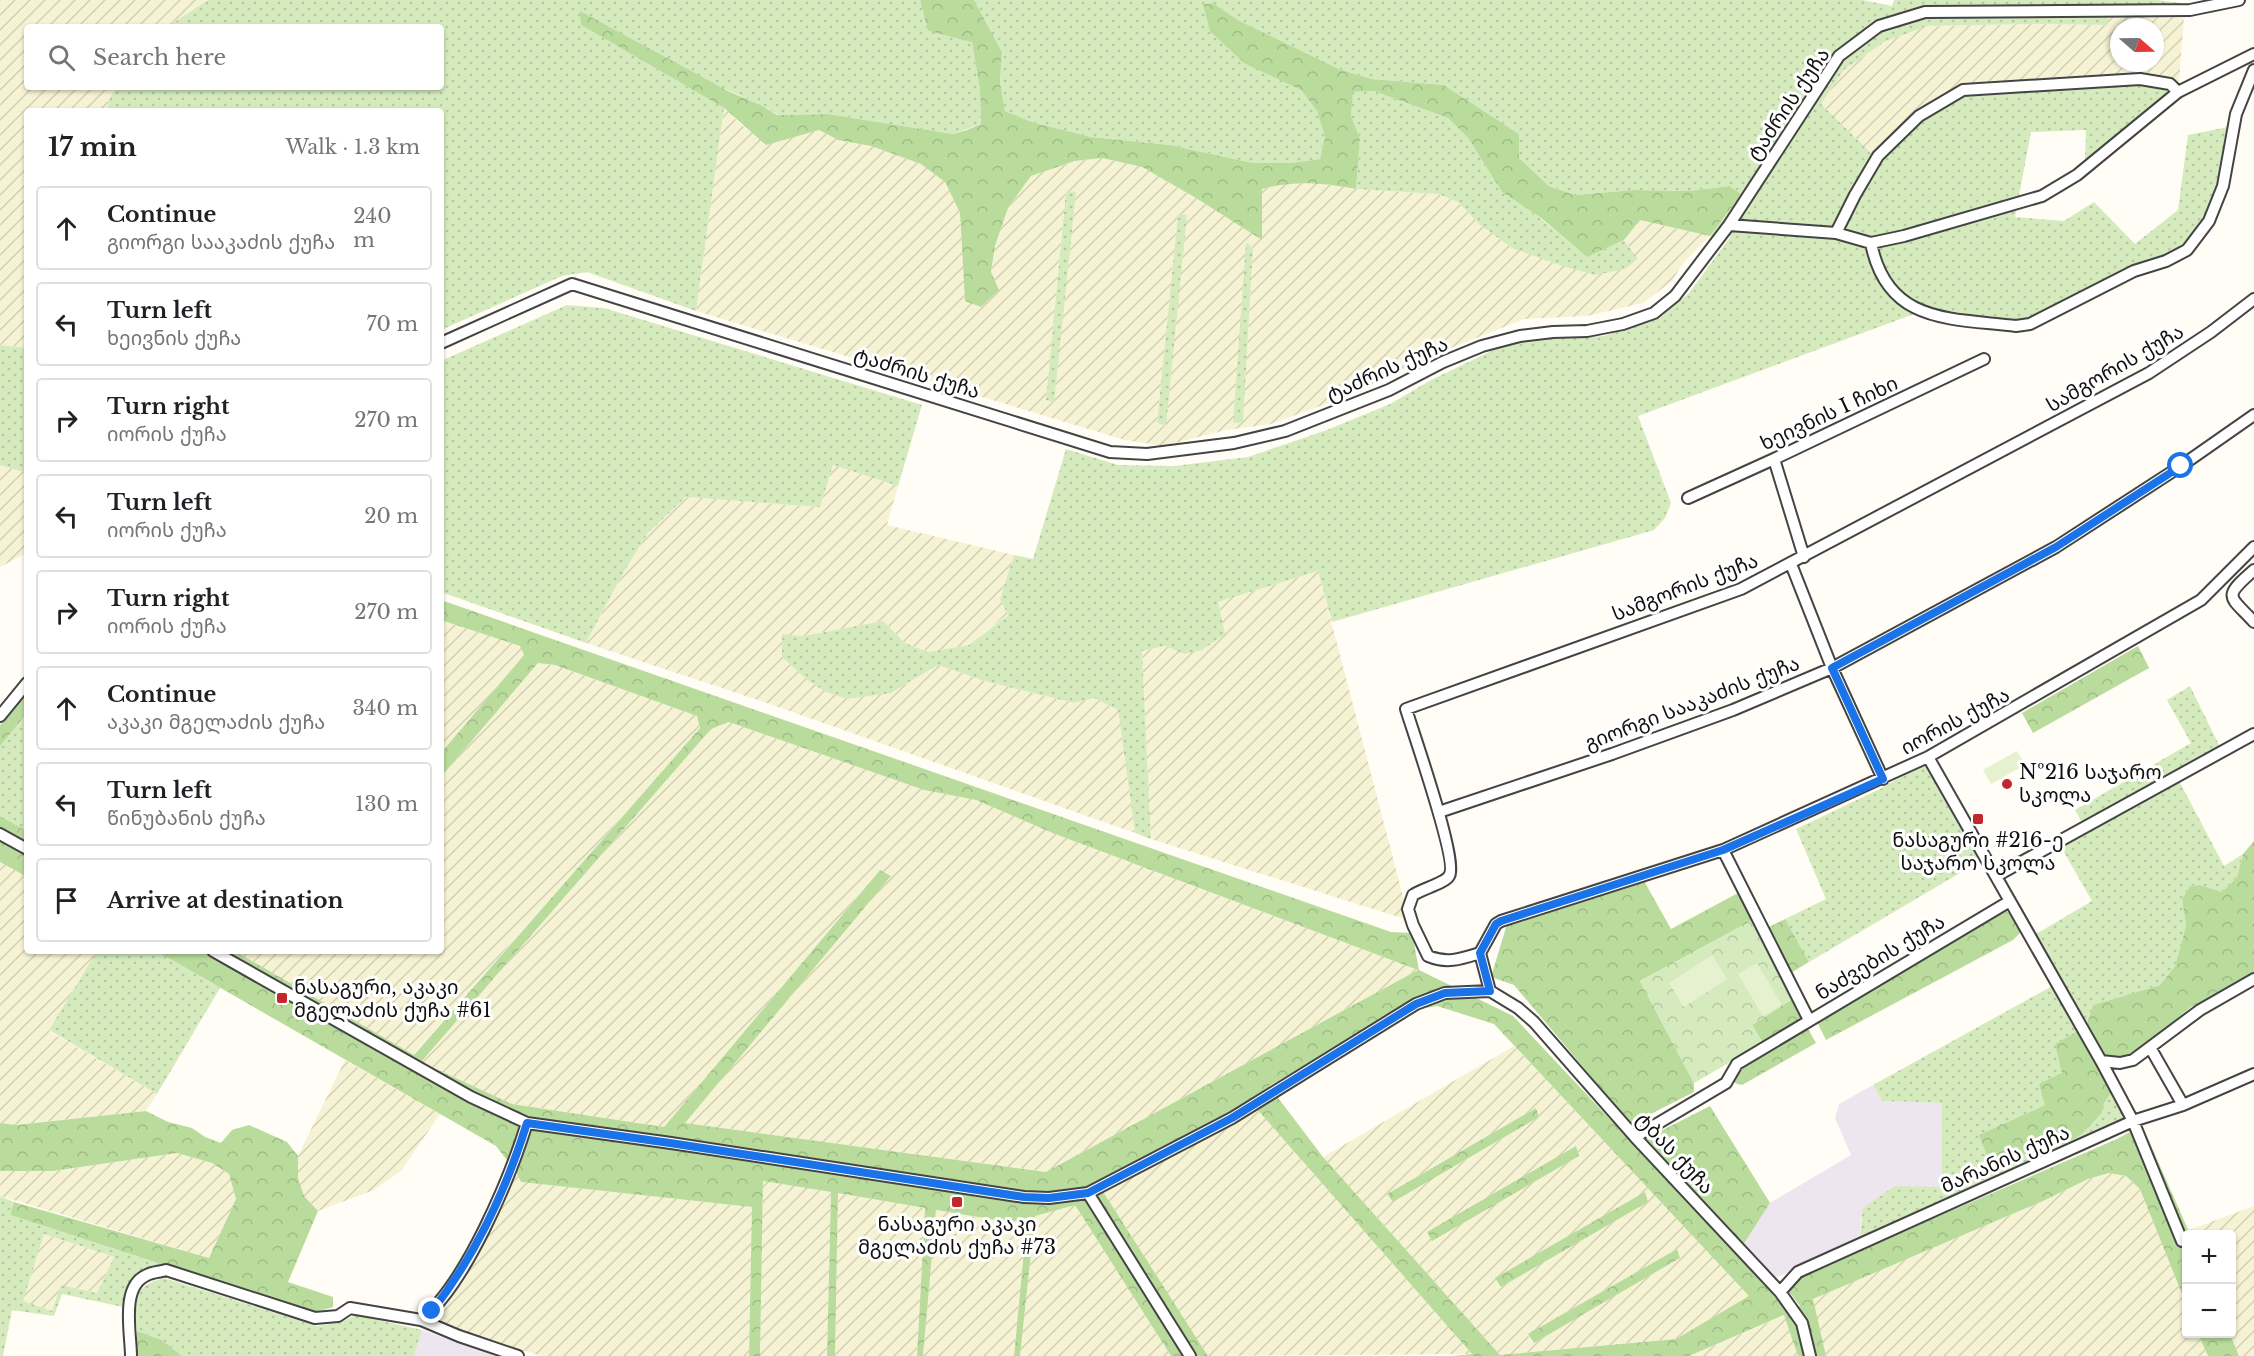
<!DOCTYPE html>
<meta charset="utf-8">
<style>
body{margin:0;font-family:"Libre Baskerville","Noto Sans Georgian",serif;background:#f6f6f6;color:#202124}
.controls{position:absolute;right:18px;bottom:18px;display:grid;overflow:hidden;border-radius:6px;box-shadow:0 2px 4px #0004}
.controls button{width:54px;height:54px;display:grid;place-items:center;padding:0;border:0;border-bottom:2px solid #e0e0e0;background:#fff;color:#202124;font:30px sans-serif}
.compass{position:absolute;left:2110px;top:18px;width:54px;height:54px;border-radius:50%;background:#fff;box-shadow:0 2px 4px #0004;rotate:110deg}
.stop{position:absolute;width:18px;height:18px;margin:-14px;border:4px solid #1a73e8;border-radius:50%;background:#fff}
.stop.end{background:#1a73e8;border-color:#fff;box-shadow:0 2px 6px #0008}
.list{margin:0;padding:0;list-style:none}
h2{display:flex;justify-content:space-between;align-items:center;height:78px;margin:0;padding:0 24px;font-size:26px}
h2 small{font-size:20px;font-weight:400;color:#757577}
.list li{display:grid;grid-template-columns:39px 1fr auto;gap:18px;align-items:center;box-sizing:border-box;height:84px;margin:0 12px 12px;padding:0 12px;border:2px solid #e0e0e0;border-radius:6px}
.list b{display:block;font-size:22px;white-space:nowrap}
.list p{margin:0;font-size:20px;white-space:nowrap;color:#757577}
.list em{font-size:20px;font-style:normal;color:#757577}
.icon{flex:none;width:33px;height:33px;fill:none;stroke:currentColor;stroke-width:2;stroke-linecap:round;stroke-linejoin:round}
.map{position:relative;flex:none;width:2254px;height:1356px;overflow:hidden}
.search{position:absolute;background:#fff;box-shadow:0 2px 4px #0004;left:24px;top:24px;width:420px;height:66px;display:flex;align-items:center;gap:15px;box-sizing:border-box;padding:0 21px;border-radius:6px;color:#757577;font-size:22px}
.panel{position:absolute;background:#fff;box-shadow:0 2px 4px #0004;left:24px;top:108px;width:420px;height:846px;border-radius:6px}
.map>svg:first-child{display:block}
.industrial{fill:#eee6ef}
.farmland{fill:url(#farmland-furrows);fill-rule:evenodd}
.grass{fill:url(#grass-dots);fill-rule:evenodd}
.forest{fill:url(#forest-crowns);fill-rule:evenodd}
.park{fill:url(#park-crowns)}
.pitch{fill:#e6f2cf}
.lines{fill:none;stroke-linecap:round;stroke-linejoin:round}
.minor-casing{stroke:#444;stroke-width:14}
.minor{stroke:#fff;stroke-width:10}
.route{stroke:#1a73e8;stroke-width:8}
.poi-dot{fill:#c4262e;stroke:#fff;stroke-width:2}
.labels{text-anchor:middle;stroke-width:6;stroke-linejoin:round;paint-order:stroke}
.street-label{font-size:20px;fill:#111;stroke:#fff}
.poi-label{font-size:20px;fill:#111;stroke:#fff;text-anchor:start}
</style>
<div class="map">
<svg width="2254" height="1356" viewBox="0 0 2254 1356">
<defs>
<pattern id="farmland-furrows" width="10" height="10" patternUnits="userSpaceOnUse" patternTransform="scale(1.5)"><rect width="10" height="10" fill="#f6f3d4"/><path d="M-1 1l2-2M0 10L10 0M9 11l2-2" fill="none" stroke="#d2cfb5"/></pattern>
<pattern id="grass-dots" width="8" height="8" patternUnits="userSpaceOnUse" patternTransform="scale(1.5)"><rect width="8" height="8" fill="#d5ebbd"/><path d="M2 2h.1M6 6h.1" fill="none" stroke="#b6c8a1" stroke-width="1.8" stroke-linecap="round"/></pattern>
<pattern id="forest-crowns" width="20" height="18" patternUnits="userSpaceOnUse" patternTransform="scale(1.5)"><rect width="20" height="18" fill="#b9dc9c"/><path d="M2 6a3 3 0 1 1 6 0M12 15a3 3 0 1 1 6 0" fill="none" stroke="#9ebc85"/></pattern>
<pattern id="park-crowns" width="20" height="18" patternUnits="userSpaceOnUse" patternTransform="scale(1.5)"><rect width="20" height="18" fill="#d5ebbd"/><path d="M2 6a3 3 0 1 1 6 0M12 15a3 3 0 1 1 6 0" fill="none" stroke="#b6c8a1"/></pattern>
</defs>
<rect width="100%" height="100%" fill="#fffdf5"/>
<path class="industrial" d="M1873 1085 1882 1101 1942 1103V1188L1861 1218 1859 1243 1775 1278 1743 1245 1770 1203 1851 1155 1835 1118 1839 1104Z
M422 1330 497 1356H414Z"/>
<path class="farmland" d="M0 0H208L167 27H27V87H117L109 99 107 111H27V348L0 345Z
M2108 14 2184 18 2179 82 2146 74 1948 94 1873 155 1821 104 1844 70 1886 41 1928 26 2041 24 2108 25ZM2119 27H2155V63H2119Z
M724 108 746 129 795 135 819 130 838 140 871 146 921 164 945 182 960 213 965 301 991 272 995 246 1008 208 1031 176 1075 161 1102 158 1142 167 1196 198 1262 240V189L1286 183H1318L1356 189 1438 194 1458 202 1479 224 1638 259 1624 240 1640 220 1710 236 1684 262 1672 281 1643 303 1587 316 1524 319 1433 355 1345 397 1271 424 1226 430 1163 446 1125 440 696 311ZM1066 191 1076 193 1047 400H1046ZM1178 214 1165 426 1157 423ZM1247 243 1253 248 1243 421 1233 423Z
M0 465 27 473V553L0 567Z
M833 465 898 486 887 525 1014 555 1000 598 1008 614 969 645 928 652 905 643 883 621 803 636 783 635 891 693 938 665 984 681 1074 703 1094 698 1118 710 1135 833 764 702 586 643 623 573 648 533 687 497 820 507Z
M1318 571 1405 904 1408 920 1151 839 1142 651 1165 646 1184 654 1218 602Z
M441 620 521 646 524 656 441 753Z
M538 663 555 665 697 716 700 728 413 1055 235 951H441V777Z
M729 722 924 790 976 800 1055 834 1418 970 1046 1172 684 1123 891 876 880 870 664 1127 512 1104 421 1062 711 729Z
M0 862 27 877V951H97L49 1031 157 1094 146 1111 15 1125 0 1123Z
M1514 1046 1750 1296 1676 1339 1500 1355 1323 1157ZM1536 1108 1539 1117 1393 1202 1387 1194ZM1677 1249 1680 1258 1533 1343 1528 1335Z
M345 1060 440 1114 401 1171 374 1190 318 1211 304 1196 298 1178V1156Z
M1249 1100 1472 1354 1208 1356 1102 1190Z
M177 1153 212 1163 229 1174 236 1199 209 1258 0 1196V1171H53Z
M516 1172 521 1182 753 1207 749 1356H541L457 1331 444 1322 443 1313Z
M2109 1173 2126 1176 2140 1189 2186 1304V1334H2198L2208 1356H1826L1812 1299 2043 1201 2088 1179Z
M763 1181 831 1192 827 1356H760Z
M838 1193 925 1208 917 1356H835Z
M1075 1205 1171 1356H1020L1035 1215Z
M2254 1206V1356H2239L2230 1334H2232V1234H2190L2189 1230Z
M936 1210 1008 1222 1027 1217 1014 1356H923Z
M44 1234 114 1257 97 1293 61 1285 52 1311 22 1301Z
M1785 1315 1798 1356H1689Z"/>
<path class="grass" d="M208 0H920L928 31 972 41 980 90 981 124 953 134 828 114 778 115 761 105 581 25 724 108 696 311 587 272 562 276 441 330V111H107L109 99 117 87H441V27H167Z
M974 0H1863L1892 6 1894 0H2157L2190 4 2173 7 2109 5 2108 25 2041 24 1928 26 1886 41 1844 70 1821 104 1873 155 1958 85 2146 74 2179 82 2090 158 2085 159 2086 130 2031 132 2015 217 2064 221 2094 202 2135 244 2178 210 2188 135 2228 127 2218 184 2205 215 2194 237 2179 251 2131 268 2027 319 2013 322 1915 305 1914 314 1638 416 1671 503 1665 518 1654 530 1332 622 1318 571 1218 602 1225 634 1202 650 1184 654 1165 646 1142 651 1151 839 1135 833 1118 710 1094 698 1074 703 984 681 938 665 891 693 847 699 824 691 805 678 782 657V634L803 636 883 621 905 643 928 652 969 645 1008 615 1000 599 1014 555 1033 559 1066 449 1118 465 1174 466 1248 457 1327 430 1390 404 1431 380 1504 345 1529 340 1604 336 1661 317 1689 293 1731 236H1710L1740 194 1729 186 1690 191 1634 190 1575 195 1549 186 1519 158V134L1444 85 1372 79 1339 69 1238 20 1213 3 1203 4 1282 80 1301 90 1317 111 1325 137 1320 159 1291 163H1253L1170 145 1091 137 1032 122 1005 111 1000 82 1002 52Z
M1374 91 1448 118 1468 138 1502 192 1535 214 1587 257 1624 240 1638 259 1625 269 1595 275 1562 266 1512 248 1479 224 1458 202 1438 194 1356 189 1360 138 1351 116 1352 92Z
M1066 191 1076 192 1054 403 1046 400Z
M1178 214 1187 215 1166 426 1157 423Z
M1246 242 1253 248 1243 422 1233 423Z
M567 305 604 308 922 405 898 486 833 465 820 507 686 497 648 533 623 573 586 643 441 592V361Z
M0 345 27 348V473L0 465Z
M2190 686 2220 747 2083 824 2075 810 2191 743 2167 700Z
M26 713H27V831L0 816V746Z
M1925 763 1982 860 1809 962 1785 919 1826 899 1796 829 1880 789Z
M2178 779 2224 866 2243 854 2237 877 2222 892 2200 885 2190 886 2182 899 2186 926 2175 966 2160 985 2093 1005 2086 1027 2036 934 2092 901 2061 847Z
M97 951H156L220 988 157 1094 49 1030Z
M2054 985 2078 1031 2062 1073 2045 1105 1980 1135 2017 1161 2042 1142 2055 1146 2065 1144 2082 1134 2102 1113 2104 1103 2112 1092 2126 1119 1859 1243 1863 1208 1895 1186 1942 1187V1103L1882 1101 1873 1085Z
M0 1196 14 1202 10 1215 164 1265C136 1271 128 1279 123 1307L62 1294 54 1316 12 1310 3 1356H0ZM44 1234 114 1257 97 1293 61 1285 52 1311 23 1301Z
M164 1278 317 1326 339 1323 356 1315 422 1330 414 1356H182L162 1340 137 1331C134 1301 131 1287 164 1278Z"/>
<path class="forest" d="M920 0H974L1002 52 1000 82 1005 111 1032 122 1091 137 1170 145 1253 163H1291L1320 159 1325 137 1317 111 1301 90 1244 63 1210 31 1203 4 1213 3 1238 20 1339 69 1372 79 1444 85 1519 134V158L1549 186 1575 195 1634 190 1690 191 1729 186 1741 194 1710 236 1640 220 1624 240 1587 257 1541 218 1502 192 1468 138 1448 118 1374 91 1353 92 1351 116 1360 138 1356 189C1322 183 1296 180 1262 189V240L1196 198 1142 167 1102 158 1075 161 1031 176 1008 208 995 246 991 272 999 290 981 307 965 301 960 213 945 182 921 164 871 146 838 140 819 130 766 145 724 108 581 25 580 11 730 92 761 105 777 115 828 114 953 134 967 130 981 124 980 90 972 42 928 31Z
M441 600 1391 932 1412 933 1419 970 1513 1016 1763 1282 1788 1313 1800 1306 1789 1292 1796 1278 2117 1139 2142 1125 2190 1234H2186V1304L2140 1189 2126 1176 2109 1173 2088 1179 2043 1201 1813 1299 1826 1356H1798L1784 1315 1689 1356H1453L1472 1354 1249 1100 1102 1190 1208 1356H1171L1075 1205 1035 1216 1020 1356H1014L1027 1218 1008 1222 936 1210 923 1356H917L925 1208 838 1193 835 1356H827L831 1192 763 1181 760 1356H749L752 1207 521 1182 516 1172 496 1146 156 951H235L414 1055 700 728 697 716 555 665 538 663 441 777V753L524 655 520 646 441 620ZM729 722 924 790 976 800 1055 834 1418 970 1046 1172 685 1123 891 876 880 870 664 1127 512 1104 421 1062 711 729ZM1437 1006 1494 1024 1749 1296 1676 1339 1500 1355 1323 1157 1269 1086 1394 1014Z
M2138 646 2149 668 2033 733 2022 713Z
M27 693V713L0 746V725Z
M0 816 27 831V877L0 862Z
M2254 841V974L2191 1007 2135 1053 2122 1058 2103 1055 2086 1027 2093 1005 2160 985 2175 966 2186 926 2182 899 2190 886 2200 885 2222 892 2237 877 2243 854Z
M1644 881 1671 929 1738 893 1753 920 1640 981 1694 1083V1092L1631 1124 1514 985 1491 977 1507 924Z
M2004 910C2013 914 2017 924 2020 933L2013 940 1826 1040 1817 1022Z
M1785 919 1809 962 1791 973 1767 928Z
M1794 998 1806 1015 1763 1043 1752 1025Z
M1807 1027 1816 1043 1742 1085 1737 1084 1733 1081 1740 1068Z
M2078 1031 2112 1092 2104 1103 2102 1113 2082 1134 2065 1144 2055 1146 2042 1142 2016 1161 1992 1168 1979 1135 2045 1105 2039 1084 2062 1073 2055 1044Z
M1710 1106 1770 1203 1743 1245 1645 1139Z
M1536 1108 1539 1117 1393 1202 1387 1194Z
M146 1111 168 1122 192 1128 205 1137 221 1143 232 1130 249 1125 287 1142 298 1156V1178L304 1196 318 1211 288 1282 333 1297V1307L312 1313 10 1215 14 1202 209 1258 236 1199 229 1174 212 1163 177 1153 53 1171H0V1123L16 1125Z
M1576 1146 1579 1156 1432 1241 1427 1232Z
M1645 1192 1648 1202 1501 1287 1495 1278Z
M1677 1249 1680 1258 1534 1343 1528 1334Z
M137 1331 162 1340 182 1356H136Z
M2198 1334H2230L2239 1356H2208Z"/>
<path class="park" d="M1753 920 1794 998 1752 1025 1763 1043 1694 1083 1640 981Z"/>
<path class="pitch" d="M2017 751 2025 765 1991 784 1983 770Z
M1712 955 1727 979 1684 1007 1669 983Z
M1757 963 1782 1005 1763 1016 1738 974Z"/>
<g class="lines">
<g class="minor-casing">
<path id="minor" d="M1729 225 1836 233 1871 243 1904 236 2042 196 2077 175 2178 92 2254 54
M1836 233 1855 195 1878 156 1919 116 1963 90 2140 79 2170 84 2178 92
M1871 243C1887 324 1950 318 2016 326L2030 324 2134 271 2166 261 2187 250 2209 221 2223 186 2236 114 2254 70
M441 343 572 284 1110 452 1147 454 1234 443 1285 431 1389 390 1443 362 1482 346 1520 336 1553 332 1587 331 1623 324 1654 313 1675 296 1729 225 1839 56 1879 26 1925 12 2190 10 2239 0
M1774 459 1804 557
M1688 498 1774 459 1984 359
M1791 564 1832 668 1883 779
M2254 570C2222 598 2229 595 2254 622
M0 716 27 683
M1928 757 2101 1061 2133 1121 2182 1241
M1439 812 1612 754 1733 710 1832 668 2056 547 2181 466 2254 415
M0 834 27 849
M1723 850 1809 1020
M1996 876 2254 734
M213 951 471 1097 527 1123 671 1143 1024 1197 1049 1198 1088 1193 1232 1118 1416 1004 1445 993 1490 991
M1480 953C1461 959 1447 964 1428 956L1413 925 1408 909 1413 895C1422 889 1445 883 1449 876 1459 863 1413 732 1406 709L1741 589 2149 373 2211 332 2254 299
M1490 991 1480 953 1496 924 1501 921 1723 850 1928 757 2201 600 2254 547
M1490 991 1518 1008 1534 1022 1635 1137 1780 1292 1802 1323 1810 1356
M2151 1049 2183 1105
M2101 1061 2120 1063 2133 1060 2200 1010 2254 979
M1635 1137 1726 1083 1737 1064 2010 901
M1088 1193 1190 1356
M1780 1292 1798 1272 2133 1121 2183 1105 2254 1074
M421 1320C466 1284 510 1178 527 1123
M131 1356C131 1333 120 1286 147 1275 152 1272 160 1272 166 1270L315 1318 338 1316 350 1308 421 1320 459 1336 518 1356"/>
</g>
<use href="#minor" class="minor"/>
</g>
<g class="lines">
<path class="route" d="M432 1311C475 1256 506 1190 527 1123L670 1143 1024 1197 1049 1198 1088 1193 1232 1118 1416 1004 1445 993 1490 991 1480 953 1496 924 1501 921 1723 850 1883 779 1832 668 2056 547 2181 466"/>
</g>
<g class="poi-dot">
<circle cx="2007" cy="784" r="6"/>
<rect x="1972" y="813" width="12" height="12" rx="3"/>
<rect x="276" y="992" width="12" height="12" rx="3"/>
<rect x="951" y="1196" width="12" height="12" rx="3"/>
</g>
<g class="labels">
<g class="street-label">
<text transform="translate(1788 104) rotate(-56)" y="7">ტაძრის ქუჩა</text>
<text transform="translate(2115 368) rotate(-30)" y="7">სამგორის ქუჩა</text>
<text transform="translate(1387 369) rotate(-24)" y="7">ტაძრის ქუჩა</text>
<text transform="translate(917 373) rotate(17)" y="7">ტაძრის ქუჩა</text>
<text transform="translate(1829 413) rotate(-25)" y="7">ხეივნის I ჩიხი</text>
<text transform="translate(1685 587) rotate(-21)" y="7">სამგორის ქუჩა</text>
<text transform="translate(1692 703) rotate(-21)" y="7">გიორგი სააკაძის ქუჩა</text>
<text transform="translate(1955 721) rotate(-28)" y="7">იორის ქუჩა</text>
<text transform="translate(1880 957) rotate(-31)" y="7">ნაძვების ქუჩა</text>
<text transform="translate(1675 1153) rotate(47)" y="7">ტბას ქუჩა</text>
<text transform="translate(2005 1159) rotate(-24)" y="7">მარანის ქუჩა</text>
</g>
<g class="poi-label">
<text x="2019" y="779">№216 საჯარო<tspan x="2019" dy="23">სკოლა</tspan></text>
<text x="1978" y="847" text-anchor="middle">ნასაგური #216-ე<tspan x="1978" dy="23">საჯარო სკოლა</tspan></text>
<text x="294" y="994">ნასაგური, აკაკი<tspan x="294" dy="23">მგელაძის ქუჩა #61</tspan></text>
<text x="957" y="1231" text-anchor="middle">ნასაგური აკაკი<tspan x="957" dy="23">მგელაძის ქუჩა #73</tspan></text>
</g>
</g>
</svg>
<div class="controls">
<button>+</button>
<button>−</button>
</div>
<svg class="compass" viewBox="-18 -18 36 36"><path d="M0-13l5 13h-10z" fill="#e53935"/><path d="M0 13l5-13h-10z" fill="#757577"/></svg>
<div class="stop" style="left:2181px;top:466px"></div>
<div class="stop end" style="left:432px;top:1311px"></div>
<div class="search"><svg class="icon" aria-label="search" viewBox="0 0 24 24"><circle cx="10" cy="10" r="6"/><path d="M15 15l6 6"/></svg>Search here</div>
<section class="panel">
<h2>17 min<small>Walk · 1.3 km</small></h2>
<ul class="list">
<li><svg class="icon" aria-label="ahead" viewBox="0 0 24 24"><path d="M12 20V5M6 11l6-6 6 6"/></svg><div><b>Continue</b><p>გიორგი სააკაძის ქუჩა</p></div><em>240 m</em></li>
<li><svg class="icon" aria-label="left" viewBox="0 0 24 24"><path d="M17 20v-9H6M10 6l-5 5 5 5"/></svg><div><b>Turn left</b><p>ხეივნის ქუჩა</p></div><em>70 m</em></li>
<li><svg class="icon" aria-label="right" viewBox="0 0 24 24"><path d="M7 20v-9h11M14 6l5 5-5 5"/></svg><div><b>Turn right</b><p>იორის ქუჩა</p></div><em>270 m</em></li>
<li><svg class="icon" aria-label="left" viewBox="0 0 24 24"><path d="M17 20v-9H6M10 6l-5 5 5 5"/></svg><div><b>Turn left</b><p>იორის ქუჩა</p></div><em>20 m</em></li>
<li><svg class="icon" aria-label="right" viewBox="0 0 24 24"><path d="M7 20v-9h11M14 6l5 5-5 5"/></svg><div><b>Turn right</b><p>იორის ქუჩა</p></div><em>270 m</em></li>
<li><svg class="icon" aria-label="ahead" viewBox="0 0 24 24"><path d="M12 20V5M6 11l6-6 6 6"/></svg><div><b>Continue</b><p>აკაკი მგელაძის ქუჩა</p></div><em>340 m</em></li>
<li><svg class="icon" aria-label="left" viewBox="0 0 24 24"><path d="M17 20v-9H6M10 6l-5 5 5 5"/></svg><div><b>Turn left</b><p>წინუბანის ქუჩა</p></div><em>130 m</em></li>
<li><svg class="icon" aria-label="arrive" viewBox="0 0 24 24"><path d="M6 21V4h12l-3 4 3 4H6"/></svg><div><b>Arrive at destination</b></div></li>
</ul>
</section>
</div>
